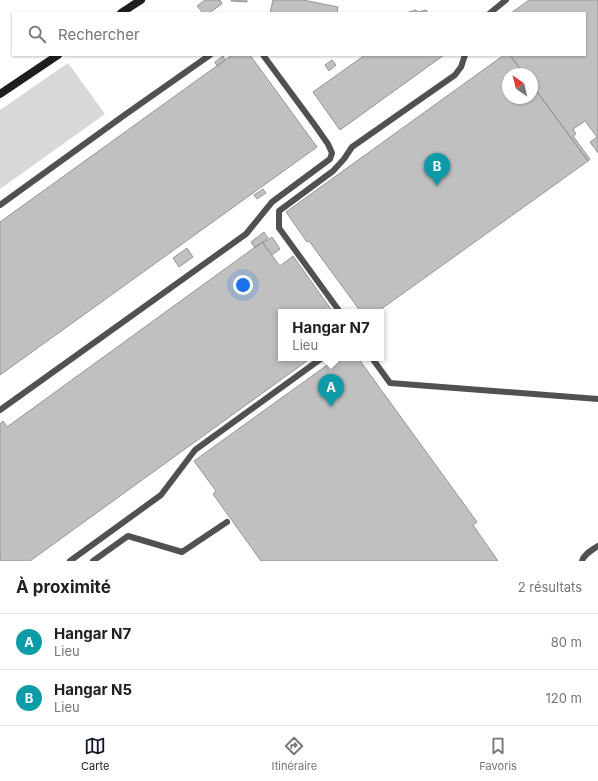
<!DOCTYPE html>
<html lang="fr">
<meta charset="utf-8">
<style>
body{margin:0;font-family:Inter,sans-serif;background:#f6f6f6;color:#202124}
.compass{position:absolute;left:502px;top:68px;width:36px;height:36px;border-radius:50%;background:#fff;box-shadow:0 1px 3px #0004;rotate:325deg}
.you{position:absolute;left:243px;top:285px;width:14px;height:14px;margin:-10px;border:3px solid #fff;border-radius:50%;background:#1a73e8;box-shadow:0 0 0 6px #1a73e833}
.badge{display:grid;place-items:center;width:26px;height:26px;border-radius:50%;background:#111827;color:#fff;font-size:13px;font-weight:700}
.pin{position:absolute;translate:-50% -33px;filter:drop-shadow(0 1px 2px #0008)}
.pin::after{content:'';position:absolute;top:21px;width:14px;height:12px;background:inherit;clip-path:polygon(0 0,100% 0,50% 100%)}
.popup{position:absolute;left:278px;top:309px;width:106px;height:52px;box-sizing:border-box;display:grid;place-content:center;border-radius:0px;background:#fff;filter:drop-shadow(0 1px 3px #0005);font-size:13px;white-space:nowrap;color:#757577}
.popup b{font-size:15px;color:#202124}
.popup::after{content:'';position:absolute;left:50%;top:100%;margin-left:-8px;border:8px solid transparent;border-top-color:#fff}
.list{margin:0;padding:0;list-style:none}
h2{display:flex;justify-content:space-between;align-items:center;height:52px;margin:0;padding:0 16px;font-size:17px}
h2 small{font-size:13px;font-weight:400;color:#757577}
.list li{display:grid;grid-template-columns:26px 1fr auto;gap:12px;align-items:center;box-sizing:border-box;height:56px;padding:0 16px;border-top:1px solid #e0e0e0}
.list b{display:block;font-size:15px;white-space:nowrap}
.list p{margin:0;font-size:13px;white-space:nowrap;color:#757577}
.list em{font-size:13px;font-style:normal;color:#757577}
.icon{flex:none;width:22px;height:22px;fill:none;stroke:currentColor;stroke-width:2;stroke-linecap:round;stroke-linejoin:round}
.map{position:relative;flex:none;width:598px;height:561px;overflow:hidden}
.search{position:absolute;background:#fff;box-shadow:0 1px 3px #0004;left:12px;right:12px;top:12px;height:44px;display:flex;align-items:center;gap:10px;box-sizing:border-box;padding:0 14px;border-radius:0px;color:#757577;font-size:15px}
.sheet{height:164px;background:#fff}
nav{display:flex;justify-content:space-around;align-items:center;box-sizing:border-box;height:56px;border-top:1px solid #e0e0e0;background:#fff;font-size:11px;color:#757577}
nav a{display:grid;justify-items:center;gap:2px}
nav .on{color:#111827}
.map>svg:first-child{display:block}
.green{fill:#d8d8d8}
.building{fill:#c0c0c0;stroke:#959595}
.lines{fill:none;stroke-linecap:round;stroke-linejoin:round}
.service{stroke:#515151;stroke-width:6}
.secondary{stroke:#1e1e1e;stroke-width:8}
</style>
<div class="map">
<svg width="598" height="561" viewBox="0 0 598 561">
<rect width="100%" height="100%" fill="#fff"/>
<path class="green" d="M68 63 105 114 0 189V110Z"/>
<path class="building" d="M205 0H220L222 4 209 13H203L197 6Z
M231 0H247V2L231 1Z
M273 0H303L338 7 337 13H270Z
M529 0H598V153L590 142 597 137 585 121 573 129 576 134 573 136 590 159 588 161 532 85V74H524L510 55H585V13H511Z
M416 10 418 12 426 10 428 13H406Z
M232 55H250L317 147 0 375V222Z
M365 55H444L340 130 313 92Z
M504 55H510L524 74H508V98H532V85L588 161 377 312H361L309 241 307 242 286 212Z
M223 56 225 60 217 66 215 62Z
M332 60 336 65 329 71 325 65Z
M263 189 266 193 257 199 254 195Z
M264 232 268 238 255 248 251 242Z
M272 237 280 249 272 255 263 243Z
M262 242 280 266 293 256 333 312H281V358H311L30 561H0V559L1 558 0 556V424L3 421 7 427Z
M187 248 193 257 179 267 173 258Z
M337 358H358L477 522 473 525 498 561H261L213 494 216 491 194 461Z"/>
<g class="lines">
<path class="service" d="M490 13 506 0
M0 205 126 114 210 55
M340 312 279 228V211L333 171 344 159 352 147 455 75 461 67 465 55
M372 358 390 383 598 399
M0 410 246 234 272 202 330 159 332 153 328 144 314 124 263 55
M70 561 161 495 195 450 322 358
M93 561 128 536 182 552 227 522
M582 561C584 554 592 550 598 546"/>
<path class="secondary" d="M121 13 141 0
M0 94 58 55"/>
</g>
</svg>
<svg class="compass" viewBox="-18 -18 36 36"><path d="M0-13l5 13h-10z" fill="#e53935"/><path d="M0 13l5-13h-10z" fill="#757577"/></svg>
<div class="you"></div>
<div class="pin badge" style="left:331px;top:407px;background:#0f9aa8">A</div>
<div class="popup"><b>Hangar N7</b>Lieu</div>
<div class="pin badge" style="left:437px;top:186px;background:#0f9aa8">B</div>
<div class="search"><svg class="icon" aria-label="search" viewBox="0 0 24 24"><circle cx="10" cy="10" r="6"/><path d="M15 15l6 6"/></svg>Rechercher</div>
</div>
<section class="sheet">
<h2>À proximité<small>2 résultats</small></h2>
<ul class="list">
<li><span class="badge" style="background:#0f9aa8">A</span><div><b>Hangar N7</b><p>Lieu</p></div><em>80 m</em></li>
<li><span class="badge" style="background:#0f9aa8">B</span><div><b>Hangar N5</b><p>Lieu</p></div><em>120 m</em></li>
</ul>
</section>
<nav>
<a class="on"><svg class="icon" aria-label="map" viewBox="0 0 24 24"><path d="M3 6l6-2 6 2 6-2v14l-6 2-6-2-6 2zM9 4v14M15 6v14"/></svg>Carte</a>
<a><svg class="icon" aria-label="directions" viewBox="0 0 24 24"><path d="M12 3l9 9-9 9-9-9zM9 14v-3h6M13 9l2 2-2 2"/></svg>Itinéraire</a>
<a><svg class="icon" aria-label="saved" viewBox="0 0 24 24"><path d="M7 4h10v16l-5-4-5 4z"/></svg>Favoris</a>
</nav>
